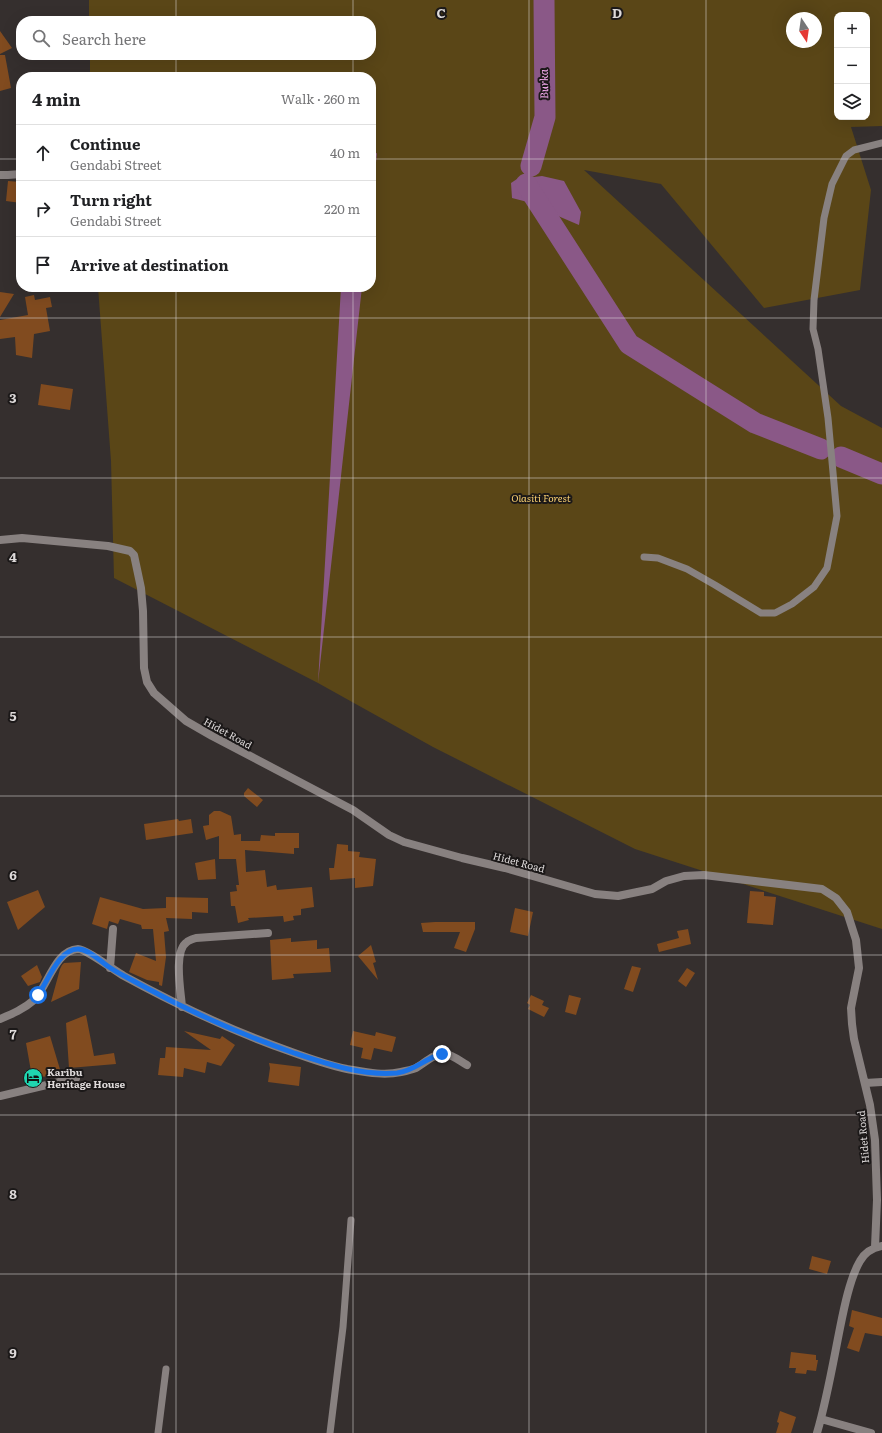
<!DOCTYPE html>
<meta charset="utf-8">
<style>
body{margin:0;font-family:Literata,serif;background:#f6f6f6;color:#202124}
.controls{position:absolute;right:12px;top:12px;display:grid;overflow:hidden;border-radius:8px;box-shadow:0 4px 16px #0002}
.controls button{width:36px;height:36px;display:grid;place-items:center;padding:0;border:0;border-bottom:1px solid #e0e0e0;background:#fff;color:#202124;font:20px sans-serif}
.compass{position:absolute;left:786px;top:12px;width:36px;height:36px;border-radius:50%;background:#fff;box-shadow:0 4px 16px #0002;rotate:167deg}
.stop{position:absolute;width:12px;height:12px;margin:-9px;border:3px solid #1a73e8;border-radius:50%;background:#fff}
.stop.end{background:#1a73e8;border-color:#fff;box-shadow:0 1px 4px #0008}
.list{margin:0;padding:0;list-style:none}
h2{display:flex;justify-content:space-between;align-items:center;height:52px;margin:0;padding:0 16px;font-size:17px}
h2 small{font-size:13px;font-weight:400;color:#757577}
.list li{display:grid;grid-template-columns:26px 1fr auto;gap:12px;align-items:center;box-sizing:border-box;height:56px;padding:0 16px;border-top:1px solid #e0e0e0}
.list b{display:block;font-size:15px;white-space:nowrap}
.list p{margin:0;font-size:13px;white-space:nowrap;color:#757577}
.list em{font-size:13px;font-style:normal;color:#757577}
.icon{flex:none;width:22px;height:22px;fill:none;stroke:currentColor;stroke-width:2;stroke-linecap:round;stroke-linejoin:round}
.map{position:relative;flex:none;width:882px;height:1433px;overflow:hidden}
.search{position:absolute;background:#fff;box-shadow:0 4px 16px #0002;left:16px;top:16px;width:360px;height:44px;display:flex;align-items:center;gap:10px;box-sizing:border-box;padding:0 14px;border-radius:16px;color:#757577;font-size:15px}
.panel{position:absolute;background:#fff;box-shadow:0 4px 16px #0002;left:16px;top:72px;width:360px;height:220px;border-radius:16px}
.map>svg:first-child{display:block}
.green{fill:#5a4617;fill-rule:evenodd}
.water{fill:#8a5887}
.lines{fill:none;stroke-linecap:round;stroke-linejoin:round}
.river{stroke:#8a5887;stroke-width:21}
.building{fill:#814b1f}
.service{stroke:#888180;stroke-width:7}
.minor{stroke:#888180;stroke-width:8}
.route{stroke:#1a73e8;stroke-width:5}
.grid{fill:none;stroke:#dedada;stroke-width:1;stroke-opacity:0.55}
.labels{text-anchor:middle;stroke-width:4;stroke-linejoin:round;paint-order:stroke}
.park-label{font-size:10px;font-style:italic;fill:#fbd172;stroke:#1b1818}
.street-label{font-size:10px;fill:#dedada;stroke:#1b1818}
.poi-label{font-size:10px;font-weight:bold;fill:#dedada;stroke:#1b1818;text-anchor:start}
.water-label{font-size:11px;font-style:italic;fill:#f6acf1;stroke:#1b1818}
.grid-label{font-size:13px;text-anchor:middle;font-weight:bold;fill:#dedada;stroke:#1b1818;stroke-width:4;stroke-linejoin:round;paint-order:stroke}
</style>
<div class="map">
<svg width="882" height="1433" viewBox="0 0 882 1433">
<rect width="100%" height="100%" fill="#352f2e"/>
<path class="green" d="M89 0H882V126L851 127 871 190 860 290 764 308 661 184 584 170 841 406 882 428V929L635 849 433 747 318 683 114 578 111 461 98 287H371V77H90V55H371V21H89ZM837 15H867V117H837ZM792 18H816V42H792Z"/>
<path class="water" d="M377 153 371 208V156Z
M542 176 564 181 581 212 579 225 551 213 543 206 512 198 511 183 517 179Z
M341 287H362L318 683Z"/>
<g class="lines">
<path class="river" d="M531 166 545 117 544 0
M526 184 629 344 755 423 821 449
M841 457 882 474"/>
</g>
<path class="building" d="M0 31 12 48 0 54Z
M0 55H5L11 88 0 91Z
M8 181 21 182V203L6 201Z
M0 292 14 294 0 317Z
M34 295 35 300 50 297 52 307 46 308 50 331 34 334 32 358 16 355 15 337 0 339V320L28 315 25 297Z
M41 384 73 389 70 410 38 405Z
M248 788 263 800 257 807 244 796V793Z
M214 811H220L231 816 234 835 241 834V841H260L261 835 275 836V833H299V848H294V854L245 850 246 872 265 870 267 887 276 885 277 890 312 887 314 907 301 909V915L293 916 294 920 284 922 283 916 248 918 249 920 238 923 235 906H231L230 892 237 891 236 885H239L236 859H219V836L206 840 203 826 209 825V815Z
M178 819 179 821 191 819 193 833 146 840 144 824Z
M337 844 348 845V851L360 852 359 857 376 859 373 886 355 888V878L330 880 329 868H334Z
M215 859 216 879 198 880 195 863Z
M38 890 45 907 18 930 7 902Z
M750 891 764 892V896L776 897 773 925 747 923Z
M100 897 143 909 166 908V897L208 898V913L192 912V919L166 918 169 931 164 932 166 957 162 986 159 985V982L147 980 129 972 136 953 156 961 153 929H142L141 925 120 919 118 924 109 921 107 929 92 924Z
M515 908 533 912 528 936 510 932Z
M435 922H475V929L466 952 454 948 460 932H423L421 923Z
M688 929 691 944 659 952 657 944 679 938 677 931Z
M291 938V942L317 940V949L329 948 331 972 293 974 294 978 272 980 270 940Z
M371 945 376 962 373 963 378 980 358 956Z
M81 962 79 989 51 1002 60 969 62 965 64 963Z
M37 965 42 977 40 982 28 986 21 976Z
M632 966 641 968 633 992 624 989Z
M687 968 695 973 686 987 678 981Z
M531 995 544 1001 542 1005 549 1008 544 1017 528 1009 530 1005 527 1003Z
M569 995 581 998 576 1015 565 1012Z
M86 1015 94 1056 114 1053 116 1064 69 1068 66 1023Z
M184 1031 220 1039 222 1036 235 1045 221 1066 207 1062 205 1073 184 1068 183 1077 158 1075 160 1058H165L166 1047 211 1050Z
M353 1031 375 1036 376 1032 396 1037 392 1052 374 1048 371 1060 361 1058 363 1048 350 1045Z
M50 1036 62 1076 32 1077 26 1043Z
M269 1063 301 1067 299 1086 268 1082 270 1068Z
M812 1256 831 1261 827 1274 809 1269Z
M852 1310 882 1318V1336L865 1333 859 1352 847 1348 854 1328 849 1326Z
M791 1352 816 1355V1360H818L816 1371 807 1370 806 1374 795 1373 796 1368H789Z
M780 1411 796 1417 791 1433H776L779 1423 777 1422Z"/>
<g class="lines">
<path class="service" d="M644 557 658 558 687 569 715 585 761 613H775L792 604 814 587 827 568 837 516 828 418 818 349 813 329 814 300 824 218 832 184 846 156 854 150 882 143
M158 1433 166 1369
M330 1433 343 1327 351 1220"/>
<path class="minor" d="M0 175H8L21 174
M0 540 22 538 108 546 130 551 134 555 141 588 143 611 144 668 147 682 154 693 186 721 212 736 353 810 389 835 404 842 462 858 505 868 595 894 618 896 652 889 666 881 684 876 704 875 822 889 836 898 847 912 856 940 859 968 851 1008 852 1024 854 1039 870 1105 875 1140 877 1200 875 1247
M110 968 113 929
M182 1007C181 992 173 951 187 942 189 940 193 939 196 938L268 933
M0 1019C12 1014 24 1009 34 1000 48 986 55 950 78 949 86 949 115 971 124 976 177 1005 232 1031 289 1051 308 1058 327 1065 347 1069 365 1072 383 1076 401 1072 406 1071 411 1070 416 1068 425 1063 434 1053 445 1054 453 1055 460 1061 467 1065
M865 1083 882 1082
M0 1096 76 1078
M821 1419 871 1433
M817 1433C827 1399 833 1363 840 1328 844 1308 850 1278 860 1261 865 1252 872 1248 882 1246"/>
</g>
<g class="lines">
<path class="route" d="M38 995C48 981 59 949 78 949 89 949 101 962 109 967 119 974 129 978 139 984 188 1011 240 1034 294 1053 327 1064 362 1076 397 1073 415 1071 425 1058 442 1054"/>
</g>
<path class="grid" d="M176 0V21M353 0V21M529 0V1433M706 0V1433M176 55V77M353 55V77M0 159H21M371 159H882M176 287V1433M353 287V1433M0 318H882M0 478H882M0 637H882M0 796H882M0 955H882M0 1115H882M0 1274H882"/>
<defs>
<g id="hotel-disc" transform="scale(1)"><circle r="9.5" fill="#1fd5b0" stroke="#1b1818"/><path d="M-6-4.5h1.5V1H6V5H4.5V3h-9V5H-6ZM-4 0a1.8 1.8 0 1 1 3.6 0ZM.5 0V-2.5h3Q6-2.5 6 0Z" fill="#111"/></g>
</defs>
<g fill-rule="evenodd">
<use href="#hotel-disc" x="33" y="1078"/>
</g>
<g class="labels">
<g class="park-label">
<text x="541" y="502">Olasiti Forest</text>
</g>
<g class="street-label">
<text transform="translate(228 733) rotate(29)" y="4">Hidet Road</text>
<text transform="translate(519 862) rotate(15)" y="4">Hidet Road</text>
<text transform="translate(863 1137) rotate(-95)" y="4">Hidet Road</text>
</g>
<g class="poi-label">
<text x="47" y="1076">Karibu<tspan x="47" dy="12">Heritage House</tspan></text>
</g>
<g class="water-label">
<text transform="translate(544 84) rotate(-91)" y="4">Burka</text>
</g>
</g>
<g class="grid-label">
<text x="441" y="18">C</text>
<text x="617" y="18">D</text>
<text x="13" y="403">3</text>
<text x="13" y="562">4</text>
<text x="13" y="721">5</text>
<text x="13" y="880">6</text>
<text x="13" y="1039">7</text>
<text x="13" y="1199">8</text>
<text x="13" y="1358">9</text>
</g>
</svg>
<div class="controls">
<button>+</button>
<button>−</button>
<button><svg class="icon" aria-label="layers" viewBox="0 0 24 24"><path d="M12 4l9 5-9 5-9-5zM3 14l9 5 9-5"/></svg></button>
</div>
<svg class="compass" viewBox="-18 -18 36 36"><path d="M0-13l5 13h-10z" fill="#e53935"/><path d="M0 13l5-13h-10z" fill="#757577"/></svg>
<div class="stop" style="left:38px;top:995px"></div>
<div class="stop end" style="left:442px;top:1054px"></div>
<div class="search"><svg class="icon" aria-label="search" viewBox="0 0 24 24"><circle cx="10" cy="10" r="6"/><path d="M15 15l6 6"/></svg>Search here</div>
<section class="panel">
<h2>4 min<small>Walk · 260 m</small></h2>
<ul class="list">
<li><svg class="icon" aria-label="ahead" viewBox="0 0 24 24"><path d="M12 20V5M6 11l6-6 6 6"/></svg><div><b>Continue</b><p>Gendabi Street</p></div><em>40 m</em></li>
<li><svg class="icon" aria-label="right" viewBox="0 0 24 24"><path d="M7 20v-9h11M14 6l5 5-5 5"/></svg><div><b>Turn right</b><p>Gendabi Street</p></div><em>220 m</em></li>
<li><svg class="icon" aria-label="arrive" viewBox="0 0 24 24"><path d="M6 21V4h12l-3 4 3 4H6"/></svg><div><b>Arrive at destination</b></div></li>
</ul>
</section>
</div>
